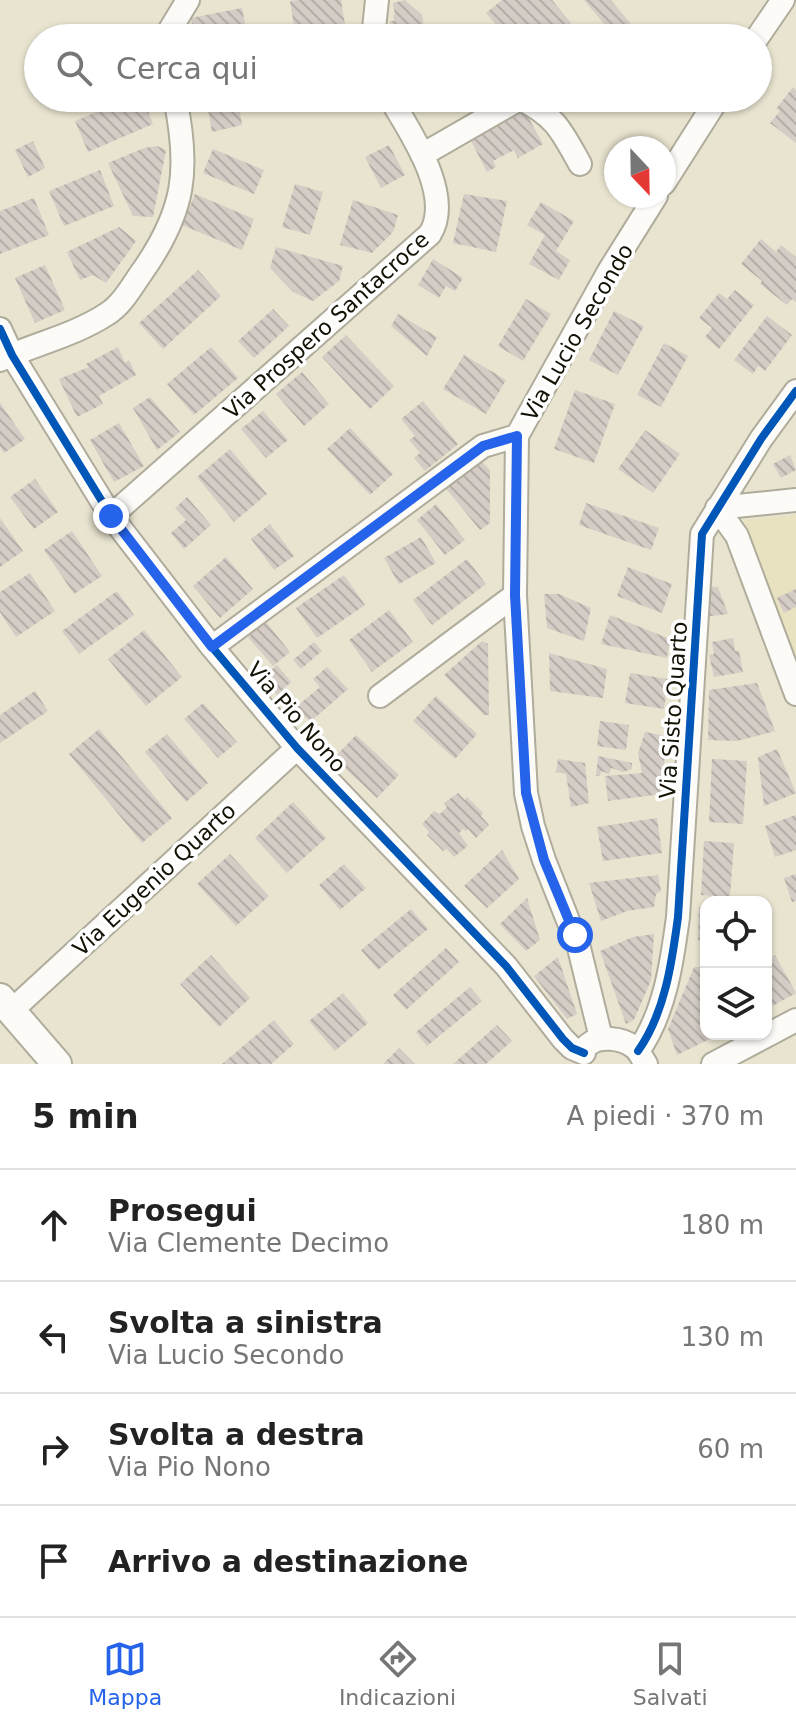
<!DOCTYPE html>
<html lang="it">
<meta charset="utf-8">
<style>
body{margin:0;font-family:"DejaVu Sans",sans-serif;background:#f2f2f2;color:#222}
.controls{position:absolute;right:24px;bottom:24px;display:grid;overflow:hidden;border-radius:16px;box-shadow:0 2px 6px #0004}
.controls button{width:72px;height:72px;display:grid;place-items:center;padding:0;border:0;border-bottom:2px solid #e0e0e0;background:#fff;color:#222;font:40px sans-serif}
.compass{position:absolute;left:604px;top:136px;width:72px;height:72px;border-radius:50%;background:#fff;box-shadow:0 2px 6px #0004;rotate:158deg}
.stop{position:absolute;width:24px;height:24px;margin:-18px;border:6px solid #2563eb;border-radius:50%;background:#fff}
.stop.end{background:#2563eb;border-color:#fff;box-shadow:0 2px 8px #0008}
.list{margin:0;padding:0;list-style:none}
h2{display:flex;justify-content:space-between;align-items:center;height:104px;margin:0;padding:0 32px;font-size:34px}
h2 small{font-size:26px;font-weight:400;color:#767676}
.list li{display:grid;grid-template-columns:52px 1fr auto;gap:24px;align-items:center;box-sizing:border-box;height:112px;padding:0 32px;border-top:2px solid #e0e0e0}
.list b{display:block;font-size:30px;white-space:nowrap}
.list p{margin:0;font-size:26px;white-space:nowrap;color:#767676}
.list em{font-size:26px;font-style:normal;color:#767676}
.icon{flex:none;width:44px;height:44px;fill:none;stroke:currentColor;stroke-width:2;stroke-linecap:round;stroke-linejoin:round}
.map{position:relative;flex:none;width:796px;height:1064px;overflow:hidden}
.search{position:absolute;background:#fff;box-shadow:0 2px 6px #0004;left:24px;right:24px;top:24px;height:88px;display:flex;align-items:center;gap:20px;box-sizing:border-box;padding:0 28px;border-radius:44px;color:#767676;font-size:30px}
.sheet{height:552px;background:#fff}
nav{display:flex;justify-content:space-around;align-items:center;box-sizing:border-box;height:112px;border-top:2px solid #e0e0e0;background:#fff;font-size:22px;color:#767676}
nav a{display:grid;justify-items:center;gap:4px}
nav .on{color:#2563eb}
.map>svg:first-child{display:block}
.built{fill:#e8e2c1}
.building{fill:url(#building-back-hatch)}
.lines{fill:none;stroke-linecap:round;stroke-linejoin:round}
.minor-casing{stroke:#afac9c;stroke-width:26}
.major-casing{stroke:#afac9c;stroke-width:32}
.minor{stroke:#fcfbf8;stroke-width:22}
.major{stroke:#fcfbf8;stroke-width:28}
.cycleway-casing{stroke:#fff;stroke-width:13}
.cycleway{stroke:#0057b8;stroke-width:8}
.route{stroke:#2563eb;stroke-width:10}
.labels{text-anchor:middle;stroke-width:7;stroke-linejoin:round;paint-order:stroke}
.street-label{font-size:22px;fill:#141105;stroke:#fff}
</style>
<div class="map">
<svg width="796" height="1064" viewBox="0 0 796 1064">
<defs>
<pattern id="building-back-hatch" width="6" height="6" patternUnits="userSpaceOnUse" patternTransform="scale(2)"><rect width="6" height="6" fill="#d4ccc5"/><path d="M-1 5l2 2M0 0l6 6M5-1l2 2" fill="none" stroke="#b5aea8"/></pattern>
</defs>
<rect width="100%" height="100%" fill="#e8e4d0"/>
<path class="built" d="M796 515V663L743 520Z"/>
<path class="building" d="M299 0H341L345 25 295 33 290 1Z
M405 0 422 15 424 27 418 29 420 38H394L390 21H394L393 15H395L393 3Z
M502 0H552L571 23 553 38H532L519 23 505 35 486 13Z
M584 0H611L631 24 615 37Z
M242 8 248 38H194L191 18Z
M793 87 796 90V143L770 123 780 111 776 109Z
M131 98H143L153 124 88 152 75 121Z
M206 98H238L242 125 212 132Z
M290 98H353L354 102 292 112Z
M522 106 543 144 518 158 514 150 493 161 496 167 487 172 468 135Z
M33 141 45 168 28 177 15 150Z
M389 145 405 175 381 188 365 157Z
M157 146 166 150 153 217 133 216 108 163 144 148Z
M213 149 264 170 254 194 203 173Z
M100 170 114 206 64 226 49 191Z
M295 184 323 192 310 235 282 227Z
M195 194 254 219 242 250 182 225Z
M464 194 507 201 496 252 453 243Z
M34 198 49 235 0 254V211Z
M353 200 398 215 393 232 372 253 340 245Z
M541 202 574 221 556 251 570 260 559 280 529 264 545 235 527 225Z
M119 227 136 241 106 283 93 275 80 280 67 252Z
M761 239 776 252 781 245 796 257V302L792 299 787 305 760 284 762 281 741 264Z
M276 247 343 266 339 281 313 301 293 292 270 268Z
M433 259 463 278 455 291 446 286 439 298 418 285Z
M45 265 65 310 35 323 15 278Z
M198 270 221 296 163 349 139 323Z
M735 290 754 305 719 349 705 337 712 328 699 318 719 293 727 299Z
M526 299 551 314 523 361 498 346Z
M273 309 289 326 254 358 238 341Z
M614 311 644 326 618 375 589 360Z
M398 314 437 337 427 356 391 326Z
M767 316 792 335 765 371 758 366 753 374 734 360Z
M346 335 394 386 370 409 322 357Z
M664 343 688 356 661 407 637 395Z
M118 347 125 363 129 360 136 375 99 396 103 404 77 417 59 379 89 367 86 364Z
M211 347 238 378 194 415 167 384Z
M464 355 506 380 486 414 443 389Z
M302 372 329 404 304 426 276 394Z
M575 390 615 404 594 463 554 449Z
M150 397 180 432 157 450 133 408Z
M423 401 458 444 425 471 414 458 420 453 409 440 415 436 401 419Z
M0 403 25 439 4 453 0 447Z
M263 411 288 440 266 458 241 429Z
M119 423 144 466 114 482 90 440Z
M350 428 393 474 370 495 327 449Z
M645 430 680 454 653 493 618 469Z
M230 449 267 494 234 522 197 477Z
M790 455 796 470 781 478 773 464Z
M479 459 490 470V523L480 530 444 486Z
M35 479 58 512 34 529 10 497Z
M187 497 211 525 184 549 171 533 186 520 175 508Z
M586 503 659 528 651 550 579 525Z
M436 504 465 540 445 555 417 520Z
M0 518 23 551 0 567Z
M270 524 294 556 274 570 251 539Z
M72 531 102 576 74 594 44 550Z
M421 537 436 563 399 584 384 558Z
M226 557 253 589 220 618 193 586Z
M467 559 486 584 432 625 413 600Z
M628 567 672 584 662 613 617 596Z
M30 573 55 611 16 637 0 612V592Z
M344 575 365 605 317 638 296 608Z
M704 586 718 587 728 614 703 617Z
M796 589V607L784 613 777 598Z
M117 591 134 615 79 654 62 631Z
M544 594H559L591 608 584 641 547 628Z
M389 610 413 642 372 672 349 640Z
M610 615 670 639 667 658 601 644Z
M266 622 290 652 273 666 248 637Z
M144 630 182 677 146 706 108 659Z
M733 638 735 651H739L743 672 714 677 709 655 714 654 712 642Z
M482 641 488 644 489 715H484L444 675Z
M314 642 322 651 301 669 293 660Z
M549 653 607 669 603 698 550 691Z
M277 665 291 682 277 695 262 678Z
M327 667 348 689 310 722 296 707 320 687 313 679Z
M630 673 668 679 664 709 625 703Z
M757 683 775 731 737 741 708 740 709 690Z
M35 691 48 711 0 743V715Z
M436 696 477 734 455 759 413 721Z
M203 703 237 742 218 758 184 719Z
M600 721 629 725 626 750 597 746Z
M99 729 172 818 142 843 69 754Z
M645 732 666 736 662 794 608 801 605 776 642 773 638 753Z
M167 734 208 783 186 802 145 752Z
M356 735 399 775 377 798 334 758Z
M777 749 796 793 764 806 758 757Z
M598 756 632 763V769L623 772 611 768 609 774 601 771 600 776H596Z
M558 759 585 763 589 803 571 807 566 774 556 772Z
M712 759 747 761 743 824 709 822Z
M458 793 465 800 467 797 483 813 481 816 489 825 476 838 468 829 466 831 463 829 459 833 468 846 454 857 447 849 443 851 427 835 429 832 422 824 434 811 440 814 447 807 444 803Z
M293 802 326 838 287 873 255 838Z
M796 815V850L775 857 765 826Z
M657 818 662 853 603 861 597 827Z
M704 841 734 843 730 897 701 895Z
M502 850 519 879 487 908 464 886Z
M230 854 269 896 236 926 197 884Z
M344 864 366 888 340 910 319 885Z
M796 874V901L792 902 784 878Z
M658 875 661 891 656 894 654 907 627 911 601 921 589 883Z
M527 898 540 940 526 951 500 924Z
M699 907H706V941L698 940Z
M411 909 428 929 378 970 361 950Z
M654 934 651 980 634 1020 626 1024 600 951 633 937Z
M446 948 459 962 406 1010 393 995Z
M211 955 250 998 219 1027 180 984Z
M775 955 796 993 769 1008 766 1002V961Z
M558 957 577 1014 567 1019 534 976Z
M694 967H706V1003L702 1015 704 1020 706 1019V1034H720L677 1055 668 1029Z
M470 987 482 1001 427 1046 416 1032Z
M343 993 368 1023 335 1051 309 1021Z
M274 1020 294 1044 271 1064H222Z
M497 1025 512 1041 486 1064H453Z
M399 1048 415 1064H383Z"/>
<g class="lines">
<g class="minor-casing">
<path id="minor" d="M165 38 188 0
M373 38 377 0
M757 38 783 0
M521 99C556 117 561 130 580 164
M422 155 521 98
M664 183 718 98
M0 329 12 355 111 516 212 647 297 748 506 966 563 1039 572 1048 584 1053
M0 360C35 344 75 335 107 314 122 305 132 286 142 272 185 211 190 170 175 98
M517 436 515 595 526 793 533 826 544 860 579 948 601 1038
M717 508 737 536 796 694
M717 508 796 500
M111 516 430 234C454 195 410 132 390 98
M212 647 483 446 517 436 609 271 656 196
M380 696 515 595
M11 1011 297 748
M588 1045C599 1035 622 1038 634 1047 639 1051 642 1058 646 1064
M638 1051C665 1013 672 962 678 917L702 534 761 439 796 391
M713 1064 796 1020"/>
</g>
<g class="major-casing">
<path id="major" d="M0 998 57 1064"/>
</g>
<use href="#minor" class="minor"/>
<use href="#major" class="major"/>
<g class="cycleway-casing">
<path id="cycleway" d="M0 329 12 355 111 516 212 647 297 748 506 966 563 1039 572 1048 584 1053
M638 1051C665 1013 672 962 678 917L702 534 761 439 796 391"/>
</g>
<use href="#cycleway" class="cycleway"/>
</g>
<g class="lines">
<path class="route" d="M111 516 212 647 483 446 517 436 515 595 526 793 544 860 575 935"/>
</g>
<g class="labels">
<g class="street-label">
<text transform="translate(326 325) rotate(-42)" y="8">Via Prospero Santacroce</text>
<text transform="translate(577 332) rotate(-60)" y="8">Via Lucio Secondo</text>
<text transform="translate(673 710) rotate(-86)" y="8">Via Sisto Quarto</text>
<text transform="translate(297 717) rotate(49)" y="8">Via Pio Nono</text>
<text transform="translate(154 879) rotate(-43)" y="8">Via Eugenio Quarto</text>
</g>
</g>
</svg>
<div class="controls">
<button><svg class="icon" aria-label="locate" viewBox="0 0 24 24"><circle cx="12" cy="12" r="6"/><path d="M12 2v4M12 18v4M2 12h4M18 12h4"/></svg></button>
<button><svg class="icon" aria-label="layers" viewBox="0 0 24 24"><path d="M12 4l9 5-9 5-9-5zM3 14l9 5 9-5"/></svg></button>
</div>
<svg class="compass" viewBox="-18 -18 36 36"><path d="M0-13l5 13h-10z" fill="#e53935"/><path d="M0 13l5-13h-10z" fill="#767676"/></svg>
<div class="stop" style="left:575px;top:935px"></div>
<div class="stop end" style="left:111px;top:516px"></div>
<div class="search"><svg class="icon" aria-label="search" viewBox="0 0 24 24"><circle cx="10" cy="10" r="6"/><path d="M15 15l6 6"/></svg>Cerca qui</div>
</div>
<section class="sheet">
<h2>5 min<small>A piedi · 370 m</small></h2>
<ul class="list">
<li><svg class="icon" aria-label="ahead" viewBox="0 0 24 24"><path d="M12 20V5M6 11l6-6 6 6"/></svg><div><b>Prosegui</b><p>Via Clemente Decimo</p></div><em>180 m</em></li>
<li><svg class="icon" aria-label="left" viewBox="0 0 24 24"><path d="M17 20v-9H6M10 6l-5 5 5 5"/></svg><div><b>Svolta a sinistra</b><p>Via Lucio Secondo</p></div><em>130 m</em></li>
<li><svg class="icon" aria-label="right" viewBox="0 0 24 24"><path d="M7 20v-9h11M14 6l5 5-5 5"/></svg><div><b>Svolta a destra</b><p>Via Pio Nono</p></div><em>60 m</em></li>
<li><svg class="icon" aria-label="arrive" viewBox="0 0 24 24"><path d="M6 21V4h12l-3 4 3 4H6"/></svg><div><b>Arrivo a destinazione</b></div></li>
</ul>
</section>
<nav>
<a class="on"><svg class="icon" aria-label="map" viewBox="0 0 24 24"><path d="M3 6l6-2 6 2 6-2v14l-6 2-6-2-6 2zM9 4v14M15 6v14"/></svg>Mappa</a>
<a><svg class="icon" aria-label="directions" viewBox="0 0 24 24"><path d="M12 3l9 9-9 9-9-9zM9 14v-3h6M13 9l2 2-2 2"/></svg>Indicazioni</a>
<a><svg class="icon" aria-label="saved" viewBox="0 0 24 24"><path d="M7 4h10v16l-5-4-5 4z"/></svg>Salvati</a>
</nav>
